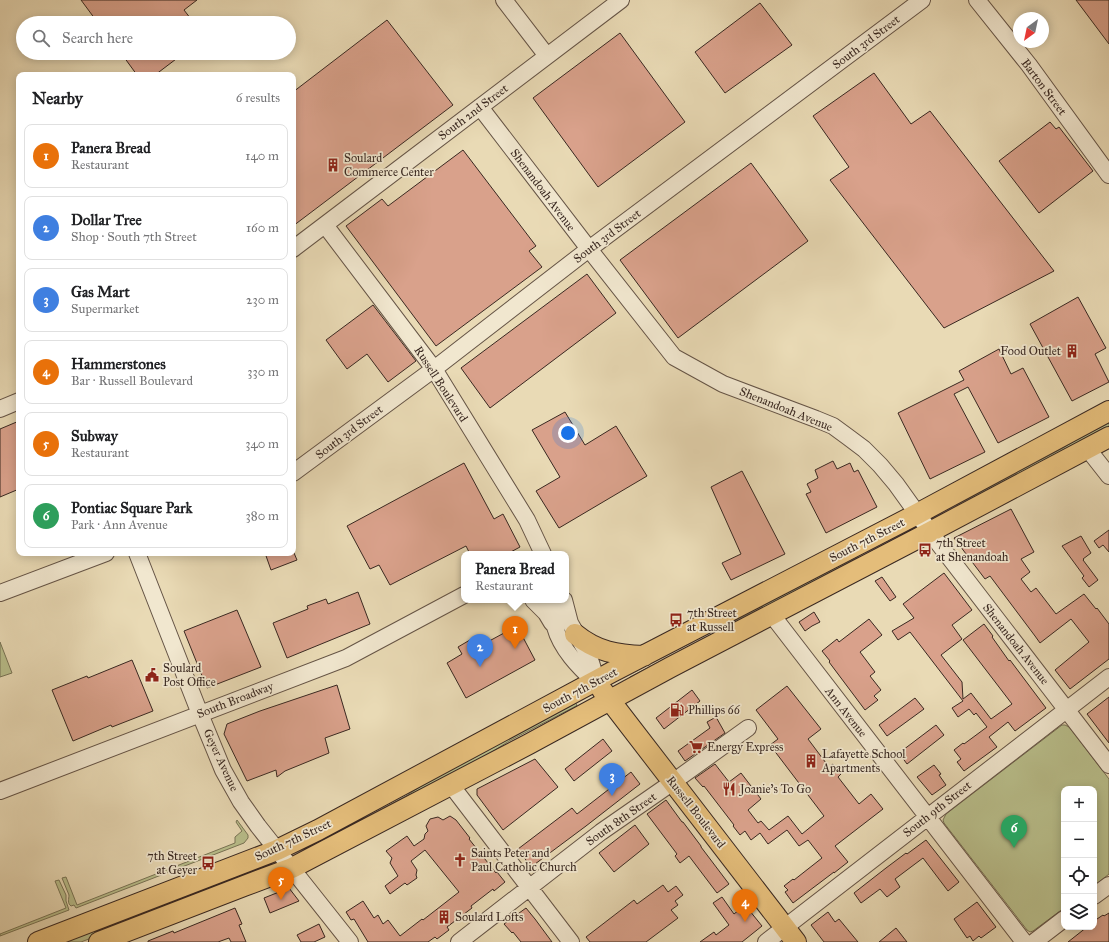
<!DOCTYPE html>
<meta charset="utf-8">
<style>
body{margin:0;font-family:"IM FELL Great Primer",serif;background:#f6f6f6;color:#202124}
.controls{position:absolute;right:12px;bottom:12px;display:grid;overflow:hidden;border-radius:8px;box-shadow:0 2px 10px #0003}
.controls button{width:36px;height:36px;display:grid;place-items:center;padding:0;border:0;border-bottom:1px solid #e0e0e0;background:#fff;color:#202124;font:20px sans-serif}
.compass{position:absolute;left:1013px;top:12px;width:36px;height:36px;border-radius:50%;background:#fff;box-shadow:0 2px 10px #0003;rotate:213deg}
.you{position:absolute;left:568px;top:433px;width:14px;height:14px;margin:-10px;border:3px solid #fff;border-radius:50%;background:#1a73e8;box-shadow:0 0 0 6px #1a73e833}
.badge{display:grid;place-items:center;width:26px;height:26px;border-radius:50%;background:#8f2418;color:#fff;font-size:13px;font-weight:700}
.pin{position:absolute;translate:-50% -33px;filter:drop-shadow(0 1px 2px #0008)}
.pin::after{content:'';position:absolute;top:21px;width:14px;height:12px;background:inherit;clip-path:polygon(0 0,100% 0,50% 100%)}
.popup{position:absolute;left:461px;top:551px;width:108px;height:52px;box-sizing:border-box;display:grid;place-content:center;border-radius:8px;background:#fff;filter:drop-shadow(0 1px 3px #0005);font-size:13px;white-space:nowrap;color:#757577}
.popup b{font-size:15px;color:#202124}
.popup::after{content:'';position:absolute;left:50%;top:100%;margin-left:-8px;border:8px solid transparent;border-top-color:#fff}
.list{margin:0;padding:0;list-style:none}
h2{display:flex;justify-content:space-between;align-items:center;height:52px;margin:0;padding:0 16px;font-size:17px}
h2 small{font-size:13px;font-weight:400;color:#757577}
.list li{display:grid;grid-template-columns:26px 1fr auto;gap:12px;align-items:center;box-sizing:border-box;height:64px;margin:0 8px 8px;padding:0 8px;border:1px solid #e0e0e0;border-radius:8px}
.list b{display:block;font-size:15px;white-space:nowrap}
.list p{margin:0;font-size:13px;white-space:nowrap;color:#757577}
.list em{font-size:13px;font-style:normal;color:#757577}
.icon{flex:none;width:22px;height:22px;fill:none;stroke:currentColor;stroke-width:2;stroke-linecap:round;stroke-linejoin:round}
.map{position:relative;flex:none;width:1109px;height:942px;overflow:hidden}
.search{position:absolute;background:#fff;box-shadow:0 2px 10px #0003;left:16px;top:16px;width:280px;height:44px;display:flex;align-items:center;gap:10px;box-sizing:border-box;padding:0 14px;border-radius:22px;color:#757577;font-size:15px}
.panel{position:absolute;background:#fff;box-shadow:0 2px 10px #0003;left:16px;top:72px;width:280px;height:484px;border-radius:8px}
.map>svg:first-child{display:block}
.green{fill:#b9bf8c;stroke:#797456}
.building{fill:#d9a18b;stroke:#392821}
.lines{fill:none;stroke-linecap:round;stroke-linejoin:round}
.minor-casing{stroke:#655446;stroke-width:18}
.major-casing{stroke:#392821;stroke-width:22}
.minor{stroke:#f1e7cf;stroke-width:16}
.major{stroke:#e4bd7a;stroke-width:20}
.labels{text-anchor:middle;stroke-width:3.5;stroke-linejoin:round;paint-order:stroke}
.street-label{font-size:12px;fill:#392821;stroke:#f1e7cf}
.poi-label{font-size:12px;fill:#392821;stroke:#f1e7cf;text-anchor:start}
</style>
<div class="map">
<svg width="1109" height="942" viewBox="0 0 1109 942">
<rect width="100%" height="100%" fill="#e9dab5"/>
<filter id="stains"><feTurbulence type="fractalNoise" baseFrequency=".005" numOctaves="4"/><feColorMatrix values="0 0 0 0 .2 0 0 0 0 .09 0 0 0 0 .02 0 0 0 .5 -.17"/></filter>
<radialGradient id="worn" r=".72"><stop offset=".6" stop-color="#630" stop-opacity="0"/><stop offset="1" stop-color="#630" stop-opacity=".3"/></radialGradient>
<path class="green" d="M1109 419V427L955 508 958 504 1063 448Z
M857 554 858 556 857 558 799 589 779 601 629 680 630 677 632 676 723 629 762 602Z
M0 642 12 673 0 677Z
M575 702 577 705 576 706 509 741 472 765 449 776 448 775 444 777V779L306 850 406 796 445 770Z
M1062 725H1065L1069 727 1109 779V874L1094 886V789H1064V908L1033 931 1030 932 1027 930 944 823 943 820 946 814Z
M237 820 248 835V838L244 843 76 908 74 905 71 906C67 903 69 899 69 895L62 878 66 877 77 905 235 843V837L242 831 236 822Z
M254 868 253 871 169 903 130 923 81 942H66L78 936Z
M59 880 66 895V901L69 910 0 936V934L66 908 55 881Z"/>
<path class="building" d="M81 0H197L184 10 194 23H98Z
M1076 0H1109V44Z
M760 3 792 45 725 93 695 52Z
M387 20 453 105 293 226V92Z
M620 33 685 122 598 187 533 98Z
M121 53H184L155 75H137Z
M874 73 911 124 930 111 1054 271 944 328 830 180 849 167 813 116Z
M1050 122 1056 129 1059 127 1093 171 1039 213 999 161Z
M463 150 536 246 529 251 542 267 436 346 346 226 382 199 388 206Z
M751 163 808 241 678 338 620 260Z
M587 274 616 313 490 408 461 368Z
M1078 297 1106 348 1095 354 1109 382 1072 401 1030 324Z
M373 305 416 361 388 382 367 354 347 369 326 340Z
M999 349 1011 374 1023 368 1049 417 998 443 968 387 954 394 985 452 930 479 898 413 964 380 959 371Z
M565 412 585 445 616 426 647 476 559 528 536 491 560 477 532 430Z
M19 421V489L0 497V429Z
M833 461 837 469 850 463 854 472 858 470 877 507 826 533 806 494 811 492 807 484 818 478 815 470Z
M464 463 494 519 503 514 520 547 507 554H470L466 546 390 585 379 565 370 569 347 526Z
M742 471 785 554 731 580 722 563 741 554 711 487Z
M1011 509 1034 552 1021 559 1030 572 1021 579 1031 592 1036 588 1056 614 1084 594 1096 609 1097 608 1109 624V659L1070 689 1055 670 1089 642 1071 619 1040 643 1035 636 990 576 985 579 954 538Z
M1109 530V552L1103 545 1099 548 1094 541Z
M1081 536 1091 553 1083 559 1084 560H1083L1098 580 1089 587 1082 578 1084 576 1062 546Z
M265 553H294L297 560 271 570Z
M944 573 972 610 952 625 962 639 941 655 962 682 963 699 971 693 991 719 1012 704 963 640 984 624 993 636 992 637 1009 661 1010 660 1046 708 1015 731 1008 722 989 737 997 747 964 771 957 762 961 759 954 750 963 743 964 744 987 727 976 713 974 715 969 709 958 717 952 708 963 701 910 632 898 640 892 631 914 618 903 604Z
M882 577 896 597 890 601 875 581Z
M358 592 370 624 287 658 273 623 308 609 307 606 326 599 328 604Z
M237 610 261 667 207 688 184 631Z
M814 612 820 622 812 626 805 631 799 622Z
M869 619 882 635 860 652 875 672 870 676 881 690 874 696 878 700 865 710 829 662 830 661 822 651 837 639 839 642Z
M517 626 535 660 466 698 447 663 462 654 458 647 475 637 480 646Z
M132 660 153 711 112 727 111 725 73 741 52 690 87 676 88 678Z
M337 685 350 729 325 738 329 753 285 771 277 777 276 770 247 781 224 734 227 724 260 711Z
M787 686 821 729 808 739 829 767 833 764 841 774 838 777 859 804 871 794 883 809 835 846 848 862 834 873V872L793 903 785 892 788 890 784 886 793 879 794 880 822 858 808 840 799 846 787 830 768 844 760 833 751 840 745 831 740 835 733 826 734 825 704 786 703 787 695 778 715 764 729 782 741 773 761 799 748 810 758 823 761 821 769 830 788 816 802 834 824 816 770 745 778 739 756 710Z
M692 690 700 701 664 729 656 718Z
M1109 697V743L1087 714Z
M915 698 924 709 887 736 879 725Z
M716 717 725 733 685 761 678 751 710 728 707 722Z
M936 725 944 735 907 764 899 753Z
M603 739 612 751 574 781 565 769Z
M535 759 558 787 503 830 477 795V789Z
M934 765 941 774 939 775 946 785 932 795 917 777Z
M631 772 640 784 586 826 531 867 518 849 572 808 577 814Z
M666 800 682 822H683L701 846V847L729 884 717 893 689 856 680 863 675 856 677 854 647 814Z
M450 816 456 820 470 838 469 839 496 873 497 872 505 882 494 891 493 889 471 906 472 908 447 927 449 930 437 939 435 937 428 942H368L354 919 351 920 346 912 363 901 374 918 378 915 383 924 388 920 400 936 422 919 423 920 459 892 425 850 411 861 417 870 416 875 417 878 407 885 405 883 390 894 385 886 398 876 390 863 392 858 386 851 407 836 414 846 424 839 425 834 428 831 426 826 430 819 438 817 443 820Z
M635 825 649 844 614 872 599 853Z
M926 840 959 882 948 891 923 858 895 879 900 887 887 897 880 889 861 903 854 893 886 868 906 853 907 854Z
M663 885 668 892 676 886 683 895 675 901 678 905 671 910 678 918 646 942H590L586 937 634 900 637 904Z
M289 888 299 901 270 913 264 898Z
M722 897 734 914 745 905 762 926 742 942H700L714 932 716 935 729 925 713 903Z
M977 902 996 927 981 938 979 936 973 941 970 936 967 938 954 919Z
M235 908 242 924 239 925 246 942H231L229 938 218 942H148V941L173 931 174 933Z
M526 908 535 919 552 942H521L513 932 512 933 504 924Z
M828 912 835 922 839 919 858 942H824L811 925Z
M1109 913V942H1068L1087 927H1094V921L1103 915 1104 916Z
M319 924 325 937 314 942H301L297 935Z
M896 928 907 942H879Z"/>
<g class="lines">
<g class="minor-casing">
<path id="minor" d="M504 0 547 56
M977 0 1029 65 1109 175
M480 107 589 249 674 357 723 384 816 419 833 426 848 437 864 449 880 465 896 484 939 544 1109 765
M325 225 434 369 527 520 543 554
M293 249 621 0
M0 409 19 401
M1087 448 1109 476
M293 473 434 369 589 249 922 0
M137 553 200 714 223 770 241 802 258 826 350 942
M0 593 106 553
M533 600 546 613 552 623
M549 600C551 609 552 619 555 627 561 649 579 667 595 682
M564 600 570 623 589 656 593 669 595 682
M772 615 1024 942
M451 785 571 942
M0 791 346 658 464 595
M1094 896 1109 885
M459 942 601 832 673 782 748 728
M766 942 1109 677
M1034 942 1064 919"/>
</g>
<g class="major-casing">
<path id="major" d="M575 634C597 652 617 655 644 656
M602 690 796 942
M38 942 277 850 318 830 612 672 917 514 1109 411
M99 942 244 886 292 868 311 858 529 744 671 667 930 532 1109 437"/>
</g>
<use href="#minor" class="minor"/>
<use href="#major" class="major"/>
</g>
<defs>
<g id="building-bare" transform="scale(1.08)"><path d="M-4-6H4V6H1V3H-1V6H-4ZM-2.5-4.3h1.7v1.8h-1.7ZM.8-4.3h1.7v1.8H.8ZM-2.5-1h1.7V.8h-1.7ZM.8-1h1.7V.8H.8Z" fill="#8f2418" stroke="#f1e7cf" stroke-width="2.5" paint-order="stroke"/></g>
<g id="bus-bare" transform="scale(1.08)"><path d="M-5-6H5V4H4V6H2V4H-2V6H-4V4H-5ZM-3.5-4V0h7V-4ZM-3.5 1.2v1.5H-2V1.2ZM2 1.2v1.5H3.5V1.2Z" fill="#8f2418" stroke="#f1e7cf" stroke-width="2.5" paint-order="stroke"/></g>
<g id="civic-bare" transform="scale(1.08)"><path d="M-.6-6.5H3V-4.5H.6V-3L4-1V1h2V6H-6V1h2V-1L-.6-3ZM-1.2 2.5V6h2.4V2.5Z" fill="#8f2418" stroke="#f1e7cf" stroke-width="2.5" paint-order="stroke"/></g>
<g id="fuel-bare" transform="scale(1.08)"><path d="M-5.5-6h7V0h2V4h1.3V-2.5L3-4.5l.8-.8L6-3V5H2.5V1h-1V6h-7ZM-4.2-4.7v3.2H.2V-4.7Z" fill="#8f2418" stroke="#f1e7cf" stroke-width="2.5" paint-order="stroke"/></g>
<g id="supermarket-bare" transform="scale(1.08)"><path d="M-6-5.5h2.5l.6 2H6L4.5 2H-2.5L-4.4-4H-6ZM-1.5 3.2a1.3 1.3 0 1 0 .1 0ZM3 3.2a1.3 1.3 0 1 0 .1 0Z" fill="#8f2418" stroke="#f1e7cf" stroke-width="2.5" paint-order="stroke"/></g>
<g id="restaurant-bare" transform="scale(1.08)"><path d="M-5-6h1v4h1v-4h1v4h1v-4h1v5L-1.5 .5V6h-2V.5L-5-1ZM5-6V6H3V1.5H1.5Q1.5-4 5-6Z" fill="#8f2418" stroke="#f1e7cf" stroke-width="2.5" paint-order="stroke"/></g>
<g id="church-bare" transform="scale(1.08)"><path d="M-1.2-6h2.4v3.5h3.3v2.4h-3.3V6h-2.4V-.1h-3.3v-2.4h3.3Z" fill="#8f2418" stroke="#f1e7cf" stroke-width="2.5" paint-order="stroke"/></g>
</defs>
<g fill-rule="evenodd">
<use href="#building-bare" x="333" y="165"/>
<use href="#building-bare" x="1072" y="351"/>
<use href="#bus-bare" x="925" y="550"/>
<use href="#bus-bare" x="676" y="620"/>
<use href="#civic-bare" x="152" y="675"/>
<use href="#fuel-bare" x="677" y="710"/>
<use href="#supermarket-bare" x="696" y="747"/>
<use href="#building-bare" x="811" y="761"/>
<use href="#restaurant-bare" x="729" y="789"/>
<use href="#church-bare" x="460" y="860"/>
<use href="#bus-bare" x="208" y="863"/>
<use href="#building-bare" x="444" y="917"/>
</g>
<g class="labels">
<g class="street-label">
<text transform="translate(866 42) rotate(-37)" y="4">South 3rd Street</text>
<text transform="translate(1044 87) rotate(53)" y="4">Barton Street</text>
<text transform="translate(473 112) rotate(-37)" y="4">South 2nd Street</text>
<text transform="translate(543 190) rotate(53)" y="4">Shenandoah Avenue</text>
<text transform="translate(607 236) rotate(-37)" y="4">South 3rd Street</text>
<text transform="translate(441 384) rotate(57)" y="4">Russell Boulevard</text>
<text transform="translate(786 409) rotate(22)" y="4">Shenandoah Avenue</text>
<text transform="translate(349 432) rotate(-37)" y="4">South 3rd Street</text>
<text transform="translate(867 540) rotate(-27)" y="4">South 7th Street</text>
<text transform="translate(1016 644) rotate(52)" y="4">Shenandoah Avenue</text>
<text transform="translate(580 690) rotate(-28)" y="4">South 7th Street</text>
<text transform="translate(235 700) rotate(-21)" y="4">South Broadway</text>
<text transform="translate(846 712) rotate(52)" y="4">Ann Avenue</text>
<text transform="translate(221 760) rotate(65)" y="4">Geyer Avenue</text>
<text transform="translate(937 809) rotate(-38)" y="4">South 9th Street</text>
<text transform="translate(696 812) rotate(52)" y="4">Russell Boulevard</text>
<text transform="translate(621 819) rotate(-35)" y="4">South 8th Street</text>
<text transform="translate(293 840) rotate(-25)" y="4">South 7th Street</text>
</g>
<g class="poi-label">
<text x="344" y="162">Soulard<tspan x="344" dy="14">Commerce Center</tspan></text>
<text x="1061" y="355" text-anchor="end">Food Outlet</text>
<text x="936" y="547">7th Street<tspan x="936" dy="14">at Shenandoah</tspan></text>
<text x="687" y="617">7th Street<tspan x="687" dy="14">at Russell</tspan></text>
<text x="163" y="672">Soulard<tspan x="163" dy="14">Post Office</tspan></text>
<text x="688" y="714">Phillips 66</text>
<text x="707" y="751">Energy Express</text>
<text x="822" y="758">Lafayette School<tspan x="822" dy="14">Apartments</tspan></text>
<text x="740" y="793">Joanie's To Go</text>
<text x="471" y="857">Saints Peter and<tspan x="471" dy="14">Paul Catholic Church</tspan></text>
<text x="197" y="860" text-anchor="end">7th Street<tspan x="197" dy="14">at Geyer</tspan></text>
<text x="455" y="921">Soulard Lofts</text>
</g>
</g>
<rect width="100%" height="100%" filter="url(#stains)"/>
<rect width="100%" height="100%" fill="url(#worn)"/>
</svg>
<div class="controls">
<button>+</button>
<button>−</button>
<button><svg class="icon" aria-label="locate" viewBox="0 0 24 24"><circle cx="12" cy="12" r="6"/><path d="M12 2v4M12 18v4M2 12h4M18 12h4"/></svg></button>
<button><svg class="icon" aria-label="layers" viewBox="0 0 24 24"><path d="M12 4l9 5-9 5-9-5zM3 14l9 5 9-5"/></svg></button>
</div>
<svg class="compass" viewBox="-18 -18 36 36"><path d="M0-13l5 13h-10z" fill="#e53935"/><path d="M0 13l5-13h-10z" fill="#757577"/></svg>
<div class="you"></div>
<div class="pin badge" style="left:515px;top:649px;background:#e8710a">1</div>
<div class="popup"><b>Panera Bread</b>Restaurant</div>
<div class="pin badge" style="left:480px;top:667px;background:#3f7fe0">2</div>
<div class="pin badge" style="left:612px;top:796px;background:#3f7fe0">3</div>
<div class="pin badge" style="left:745px;top:922px;background:#e8710a">4</div>
<div class="pin badge" style="left:281px;top:900px;background:#e8710a">5</div>
<div class="pin badge" style="left:1014px;top:848px;background:#2e9e5b">6</div>
<div class="search"><svg class="icon" aria-label="search" viewBox="0 0 24 24"><circle cx="10" cy="10" r="6"/><path d="M15 15l6 6"/></svg>Search here</div>
<section class="panel">
<h2>Nearby<small>6 results</small></h2>
<ul class="list">
<li><span class="badge" style="background:#e8710a">1</span><div><b>Panera Bread</b><p>Restaurant</p></div><em>140 m</em></li>
<li><span class="badge" style="background:#3f7fe0">2</span><div><b>Dollar Tree</b><p>Shop · South 7th Street</p></div><em>160 m</em></li>
<li><span class="badge" style="background:#3f7fe0">3</span><div><b>Gas Mart</b><p>Supermarket</p></div><em>230 m</em></li>
<li><span class="badge" style="background:#e8710a">4</span><div><b>Hammerstones</b><p>Bar · Russell Boulevard</p></div><em>330 m</em></li>
<li><span class="badge" style="background:#e8710a">5</span><div><b>Subway</b><p>Restaurant</p></div><em>340 m</em></li>
<li><span class="badge" style="background:#2e9e5b">6</span><div><b>Pontiac Square Park</b><p>Park · Ann Avenue</p></div><em>380 m</em></li>
</ul>
</section>
</div>
